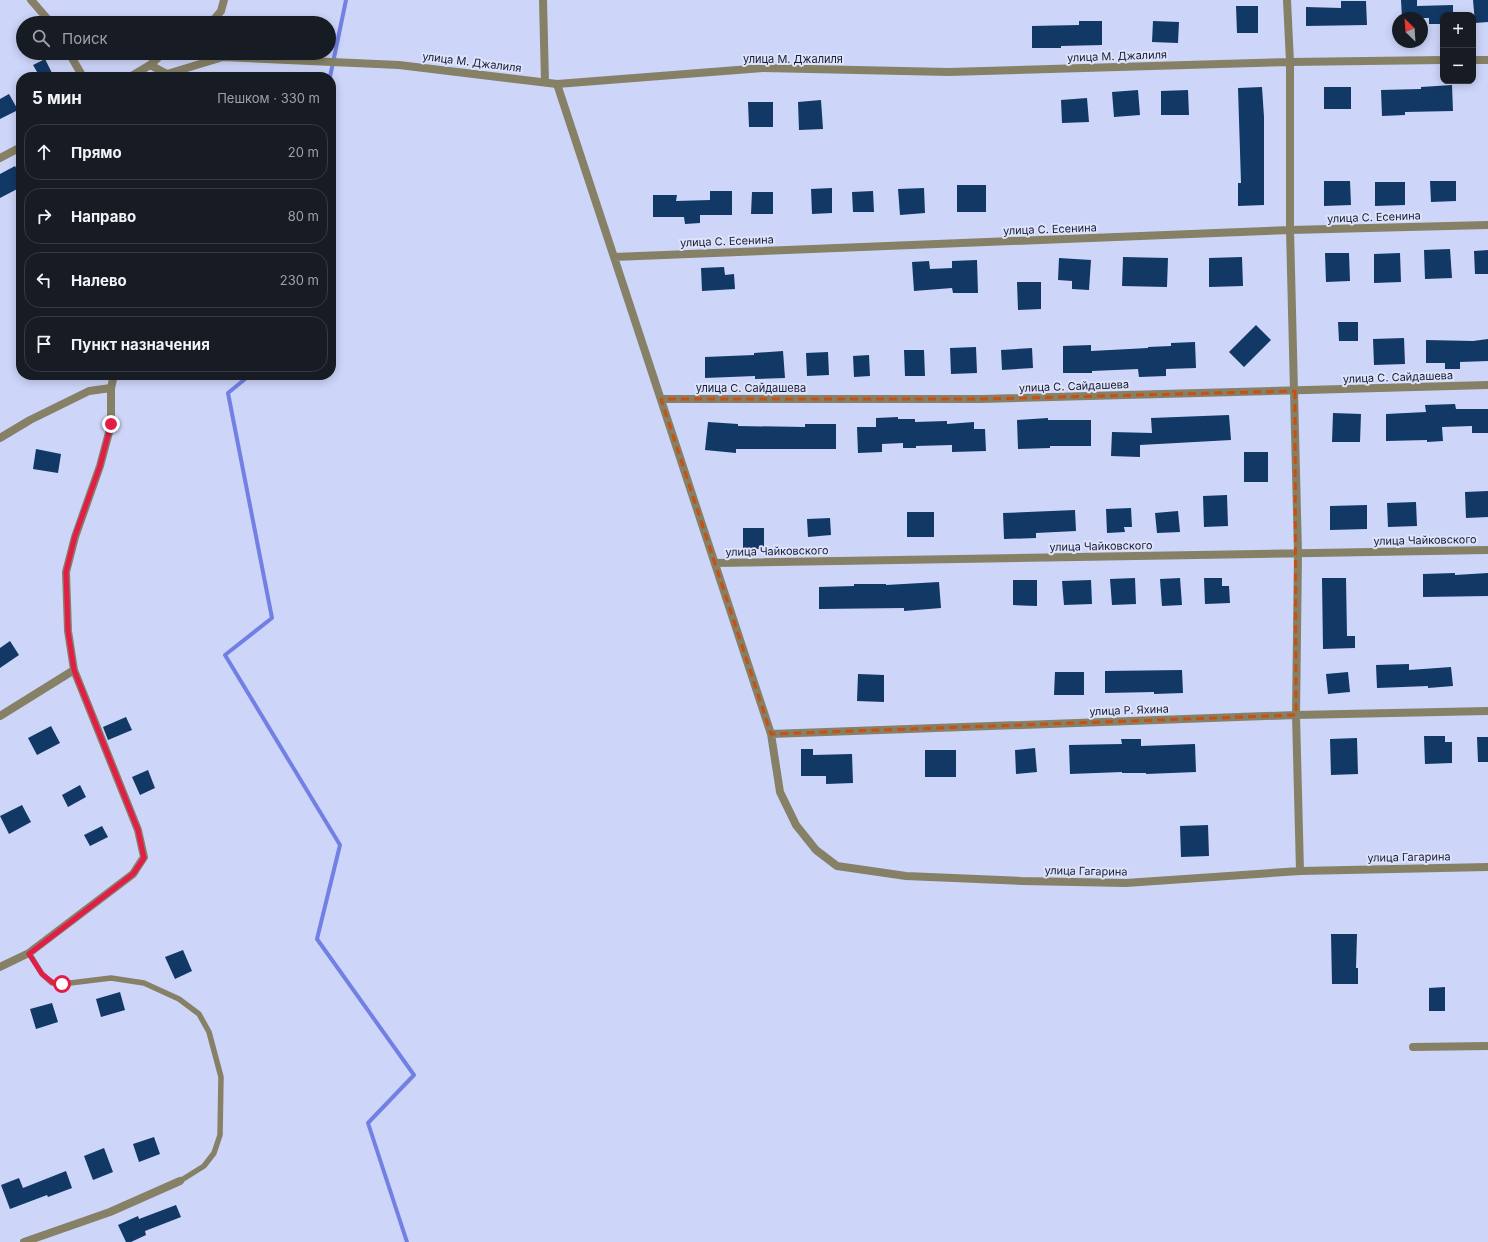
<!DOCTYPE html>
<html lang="ru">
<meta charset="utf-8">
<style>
body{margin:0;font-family:Inter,sans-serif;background:#242831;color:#f1f3f6}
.controls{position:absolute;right:12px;top:12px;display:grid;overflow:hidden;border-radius:8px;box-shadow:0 2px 10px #0003}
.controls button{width:36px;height:36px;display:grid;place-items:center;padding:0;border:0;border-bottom:1px solid #363941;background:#171b24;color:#f1f3f6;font:20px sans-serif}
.compass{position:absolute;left:1392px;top:12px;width:36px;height:36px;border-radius:50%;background:#171b24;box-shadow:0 2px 10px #0003;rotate:335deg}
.stop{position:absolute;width:12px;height:12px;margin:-9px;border:3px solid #e11d48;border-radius:50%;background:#fff}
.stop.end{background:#e11d48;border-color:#fff;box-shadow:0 1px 4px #0008}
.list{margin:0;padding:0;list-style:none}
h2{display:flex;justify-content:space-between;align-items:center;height:52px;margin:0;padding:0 16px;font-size:17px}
h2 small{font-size:13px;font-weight:400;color:#9ea1a6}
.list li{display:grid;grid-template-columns:26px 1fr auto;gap:12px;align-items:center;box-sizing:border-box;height:56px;margin:0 8px 8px;padding:0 8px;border:1px solid #363941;border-radius:16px}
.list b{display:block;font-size:15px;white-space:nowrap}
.list em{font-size:13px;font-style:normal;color:#9ea1a6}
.icon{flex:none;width:22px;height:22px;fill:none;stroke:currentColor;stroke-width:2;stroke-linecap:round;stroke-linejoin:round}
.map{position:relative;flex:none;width:1488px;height:1242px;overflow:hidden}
.search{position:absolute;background:#171b24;box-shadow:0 2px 10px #0003;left:16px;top:16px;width:320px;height:44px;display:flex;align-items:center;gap:10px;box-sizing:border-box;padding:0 14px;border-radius:22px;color:#9ea1a6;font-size:15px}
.panel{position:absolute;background:#171b24;box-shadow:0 2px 10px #0003;left:16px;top:72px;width:320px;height:308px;border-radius:16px}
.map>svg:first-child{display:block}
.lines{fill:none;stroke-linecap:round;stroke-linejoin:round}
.stream{stroke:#7280e4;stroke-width:4}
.building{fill:#123865}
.lane{stroke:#868066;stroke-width:5.5}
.street{stroke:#868066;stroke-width:8}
.route{stroke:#e11d48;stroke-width:5}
.marked{fill:none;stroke:#c95012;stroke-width:3;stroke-dasharray:8 5;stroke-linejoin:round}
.labels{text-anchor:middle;stroke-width:4;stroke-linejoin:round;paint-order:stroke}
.street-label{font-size:11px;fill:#181c32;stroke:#dde3fb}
</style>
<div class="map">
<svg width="1488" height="1242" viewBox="0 0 1488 1242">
<rect width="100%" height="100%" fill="#cdd5f9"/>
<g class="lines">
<path class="stream" d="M330 77 346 0
M250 375 228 393 272 618 225 655 340 845 317 939 414 1075 368 1123 407 1242"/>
</g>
<path class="building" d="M1401 0H1417V6L1453 5V15H1443V24H1429V18H1402Z
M1473 0H1488V22L1475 23Z
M1341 1H1366L1367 25 1306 26V7L1341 8Z
M1236 6H1258V33H1237Z
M1079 21H1102V45L1061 46V48H1032V26L1079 25Z
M1153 21 1179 22 1178 43 1152 42Z
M45 59 54 77H40L33 65Z
M1452 85 1453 111 1405 112V115L1382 116 1381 90 1421 89V87Z
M1262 87 1264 117V205L1238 206V183H1241L1238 88Z
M1324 87H1351V109H1324Z
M1138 90 1140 115 1114 117 1112 92Z
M1188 90 1189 115H1161V91Z
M9 94 18 110 0 119V99Z
M1087 98 1089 122 1062 123 1061 100Z
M821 100 823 129 799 130 798 102Z
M748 102H773V127H749Z
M15 166 21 177V187L0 198V174Z
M1324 181H1350L1351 205 1324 206Z
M1430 181H1456V201L1431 202Z
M1375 182H1405V205L1375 206Z
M957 185H986V212H957Z
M832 188V213L812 214 811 189Z
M924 188 925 213 900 215 898 189Z
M710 191H732V215H700V223L685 224 684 217H653V195H677L676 201 710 200Z
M873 191 874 212H853L852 192Z
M752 192H773V214H751Z
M1450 249 1452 278 1425 279 1424 250Z
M1488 250V274H1475L1474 251Z
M1325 253H1349L1350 281 1326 282Z
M1400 253 1401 282 1374 283V254Z
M1123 257 1168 258 1167 287 1122 286Z
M1242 257 1243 286 1209 287V258Z
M1059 258 1091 260 1089 290 1072 289V281L1058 280Z
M977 260 978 293H953L952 288 914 291 912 262 929 261 930 269 952 268V261Z
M724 267 725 275 734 274 735 289 702 291 701 268Z
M1017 282H1041V309L1018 310Z
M1338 322H1358V341H1339Z
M1256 325 1271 340 1244 367 1229 352Z
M1404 338 1405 364 1374 365 1373 339Z
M1488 339V361L1460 362V369H1445V363H1426V340L1473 341Z
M1195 342 1196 368 1166 369V376L1139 377 1138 369 1092 371V373H1063V346L1091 345V351L1148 348V347L1171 346V343Z
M976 347 977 373 951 374 950 348Z
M1032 348 1033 368 1002 370 1001 350Z
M904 350H924L925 376H905Z
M783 351 785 378 755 379V376L705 378V357L754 355V353Z
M828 352 829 375 807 376 806 353Z
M869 355 870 376 854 377 853 356Z
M1455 404 1456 409H1488V433H1472V426L1442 427 1443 441 1427 442V440L1386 441V414L1426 412 1425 405Z
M1333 413 1361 414 1360 442H1332Z
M1229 415 1231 440 1140 445V457L1111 456 1112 432 1152 433 1151 418Z
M898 417V419H915V422L947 421V424L974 422V429H985L986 451 952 452V445L916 446V448H903V443L882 444V452L858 453 857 427H876V418Z
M1048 418V420H1091V446H1050V448L1018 449 1017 420Z
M708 422 738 424V426L805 427V424H836V449H736V453L705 450Z
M36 449 61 454 58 473 33 469Z
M1244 452H1268V482H1244Z
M1488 491V517L1466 518 1465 492Z
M1227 495 1228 526 1204 527 1203 496Z
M1416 502 1417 526 1388 527 1387 503Z
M1367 505V529L1330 530V506Z
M1131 508 1132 527H1124L1125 532 1107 533 1106 509Z
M1075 510 1076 531 1036 533V538L1004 539 1003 513Z
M1178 511 1180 532 1157 533 1155 513Z
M907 512H934V537H907Z
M830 518 831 535 808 537 807 519Z
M743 528H764V549H743Z
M1455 573V575L1488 573V596L1423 597V574Z
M1135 578 1136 604 1112 605 1110 579Z
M1180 578 1182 605 1162 606 1160 579Z
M1204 578H1222V586H1229L1230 603 1205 604Z
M1322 578H1346L1347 636H1355V648L1323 649Z
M1013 580H1037V606L1013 605Z
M1091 580 1092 604 1064 605 1062 581Z
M939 582 941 608 904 611V608L819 609V587L854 586V584H886V585Z
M10 641 19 655 0 668V648Z
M1409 664V670L1451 667 1453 686 1428 688V686L1377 688 1376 665Z
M1182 670 1183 693 1154 694V692L1105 693V671Z
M1055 672H1084V695H1054Z
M1348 672 1350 692 1328 694 1326 674Z
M858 674 884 675V702L857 701Z
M126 717 132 730 108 740 103 727Z
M51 726 60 743 37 755 28 738Z
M1424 736H1445V742H1452V763L1425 764Z
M1477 737H1488V762H1478Z
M1357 738 1358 774 1331 775 1330 739Z
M1121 739H1141V746L1195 744 1196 772 1146 774V773H1122V772L1070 774 1069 745 1122 744Z
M1035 748 1037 772 1016 774 1015 750Z
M801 749H813V755L852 754 853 783 826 784V776H801Z
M925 750H956V777H925Z
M148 770 155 788 140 795 132 777Z
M80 785 86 797 68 807 62 795Z
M22 805 31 822 9 834 0 816Z
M1208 825 1209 856 1181 857 1180 826Z
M102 826 108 837 90 846 84 835Z
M1331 934H1357L1356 968H1358V984H1332Z
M183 950 192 971 175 979 165 957Z
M1445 987V1011H1429V988Z
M120 992 125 1010 101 1017 96 999Z
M52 1003 58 1022 36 1029 30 1009Z
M154 1137 160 1154 139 1162 133 1144Z
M104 1148 113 1172 93 1180 84 1156Z
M66 1171 72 1188 48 1197 47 1195 10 1209 1 1185 19 1178 23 1188Z
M176 1205 181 1217 145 1231 146 1235 131 1242H126L118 1225 138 1216 139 1219Z"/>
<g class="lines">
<path class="lane" d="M29 953 42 974 52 983 62 984 111 978 144 983 179 999 199 1014 209 1032 221 1077 220 1135 214 1153 204 1166 180 1181"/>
<path class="street" d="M31 0 51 23
M543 0 545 82
M1287 0 1290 62V230L1298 553 1296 715 1300 871
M211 23 221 11 224 0
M69 53 83 77
M1473 60H1488
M150 65 167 74 223 57 399 65 557 84 763 68 949 72 1290 62 1443 60
M130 77 150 65 163 53
M557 84 771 734 780 792 796 825 816 850 837 866 906 876 1022 881 1126 883 1300 871 1488 867
M0 158 21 147
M614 257 1290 230 1488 225
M661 399H982L1488 385
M0 438 30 420 89 391 111 388 114 375
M715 563 1488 550
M0 716 74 670
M771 734 1296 715 1488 711
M0 967 29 953 133 874 144 857 138 830 74 670 68 631 66 572 75 537 100 466 111 425V388
M1413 1047 1488 1046
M24 1242 110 1212 180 1181"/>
</g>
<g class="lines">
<path class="route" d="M62 984 52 982 42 974 29 954 133 874 144 858 138 830 74 670 68 631 66 572 75 536 100 466 111 424"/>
</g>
<path class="marked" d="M1295 391 1296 715 771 734 661 399H982Z"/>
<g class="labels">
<g class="street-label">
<text transform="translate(1117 56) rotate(-2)" y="4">улица М. Джалиля</text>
<text x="793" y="63">улица М. Джалиля</text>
<text transform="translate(472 62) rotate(7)" y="4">улица М. Джалиля</text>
<text transform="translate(1374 217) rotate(-2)" y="4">улица С. Есенина</text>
<text transform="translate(1050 229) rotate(-2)" y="4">улица С. Есенина</text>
<text transform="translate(727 241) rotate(-2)" y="4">улица С. Есенина</text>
<text transform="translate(1398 377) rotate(-2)" y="4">улица С. Сайдашева</text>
<text transform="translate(1074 386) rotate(-2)" y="4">улица С. Сайдашева</text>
<text x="751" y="392">улица С. Сайдашева</text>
<text transform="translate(1425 540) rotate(-1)" y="4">улица Чайковского</text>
<text transform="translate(1101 546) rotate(-1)" y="4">улица Чайковского</text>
<text transform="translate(777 551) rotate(-1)" y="4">улица Чайковского</text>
<text transform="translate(1129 710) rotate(-2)" y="4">улица Р. Яхина</text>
<text transform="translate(1409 857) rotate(-1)" y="4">улица Гагарина</text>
<text transform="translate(1086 871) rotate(1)" y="4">улица Гагарина</text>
</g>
</g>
</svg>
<div class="controls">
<button>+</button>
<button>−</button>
</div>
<svg class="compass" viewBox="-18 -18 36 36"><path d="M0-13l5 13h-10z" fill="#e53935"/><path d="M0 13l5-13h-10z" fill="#9ea1a6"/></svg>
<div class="stop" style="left:62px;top:984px"></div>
<div class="stop end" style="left:111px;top:424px"></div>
<div class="search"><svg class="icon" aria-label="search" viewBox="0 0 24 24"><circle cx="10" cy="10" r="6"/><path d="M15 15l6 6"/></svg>Поиск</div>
<section class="panel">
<h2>5 мин<small>Пешком · 330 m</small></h2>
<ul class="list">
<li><svg class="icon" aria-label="ahead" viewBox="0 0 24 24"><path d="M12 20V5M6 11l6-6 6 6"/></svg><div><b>Прямо</b></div><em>20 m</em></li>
<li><svg class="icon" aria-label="right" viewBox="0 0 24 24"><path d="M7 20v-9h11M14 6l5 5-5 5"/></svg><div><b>Направо</b></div><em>80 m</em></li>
<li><svg class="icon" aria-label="left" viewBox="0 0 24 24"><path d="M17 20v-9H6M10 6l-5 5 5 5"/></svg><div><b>Налево</b></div><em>230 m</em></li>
<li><svg class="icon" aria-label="arrive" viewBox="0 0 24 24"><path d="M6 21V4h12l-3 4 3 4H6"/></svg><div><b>Пункт назначения</b></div></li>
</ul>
</section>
</div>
